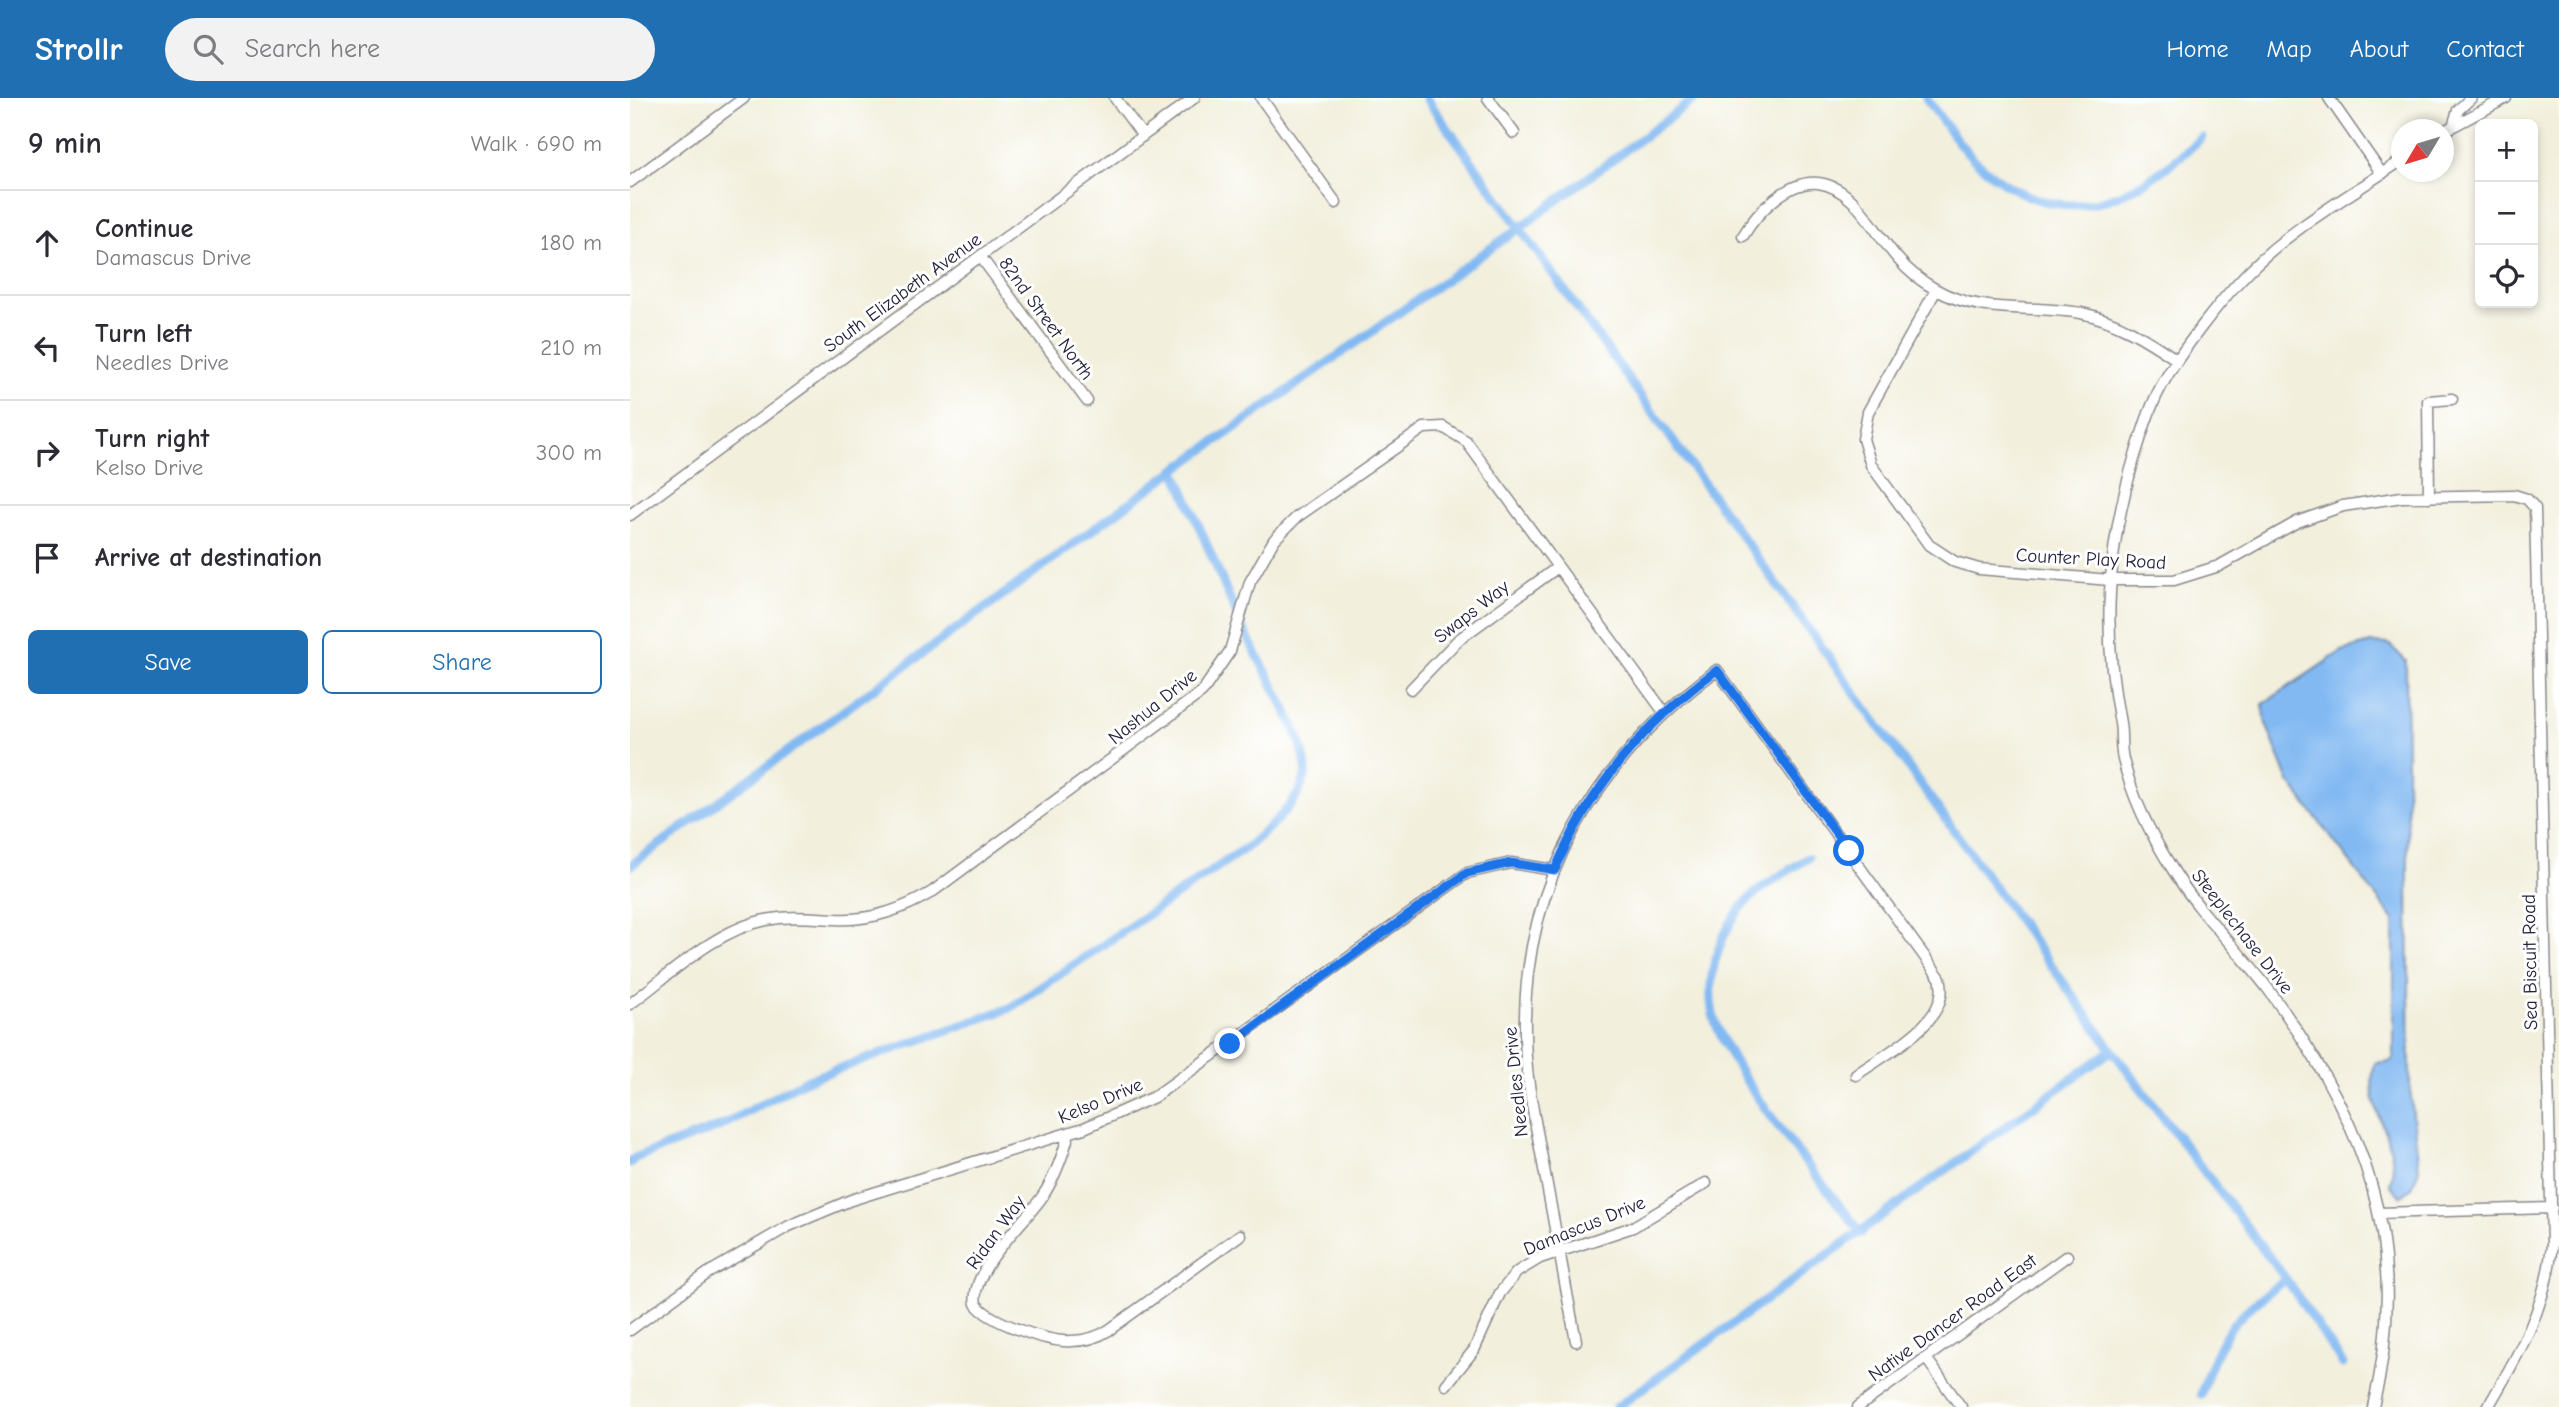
<!DOCTYPE html>
<meta charset="utf-8">
<style>
body{margin:0;font-family:"Comic Neue",sans-serif;background:#f2f2f3;color:#2b2b33}
.controls{position:absolute;right:21px;top:21px;display:grid;overflow:hidden;border-radius:10px;box-shadow:0 4px 10px #0003}
.controls button{width:63px;height:63px;display:grid;place-items:center;padding:0;border:0;border-bottom:2px solid #e1e1e2;background:#fff;color:#2b2b33;font:35px sans-serif}
.compass{position:absolute;left:1761px;top:21px;width:63px;height:63px;border-radius:50%;background:#fff;box-shadow:0 4px 10px #0003;rotate:232deg}
.stop{position:absolute;width:21px;height:21px;margin:-16px;border:5px solid #1a73e8;border-radius:50%;background:#fff}
.stop.end{background:#1a73e8;border-color:#fff;box-shadow:0 2px 7px #0008}
.list{margin:0;padding:0;list-style:none}
h2{display:flex;justify-content:space-between;align-items:center;height:91px;margin:0;padding:0 28px;font-size:30px}
h2 small{font-size:23px;font-weight:400;color:#7c7c81}
.list li{display:grid;grid-template-columns:46px 1fr auto;gap:21px;align-items:center;box-sizing:border-box;height:105px;padding:0 28px;border-top:2px solid #e1e1e2}
.list b{display:block;font-size:26px;white-space:nowrap}
.list p{margin:0;font-size:23px;white-space:nowrap;color:#7c7c81}
.list em{font-size:23px;font-style:normal;color:#7c7c81}
.actions{display:flex;gap:14px;padding:21px 28px}
.actions a{flex:1;padding:16px 0;border:2px solid #1f6fb2;border-radius:10px;text-align:center;font-size:24px;color:#1f6fb2}
.actions .main{background:#1f6fb2;color:#fff}
.icon{flex:none;width:38px;height:38px;fill:none;stroke:currentColor;stroke-width:2;stroke-linecap:round;stroke-linejoin:round}
.map{position:relative;flex:none;width:1929px;height:1309px;overflow:hidden}
header{display:flex;align-items:center;gap:42px;box-sizing:border-box;height:98px;padding:0 35px;background:#1f6fb2;color:#fff}
header strong{font-size:33px}
nav{display:flex;gap:38px;margin-inline-start:auto;font-size:24px}
.search{width:490px;height:63px;background:#f2f2f3;display:flex;align-items:center;gap:18px;box-sizing:border-box;padding:0 24px;border-radius:38px;color:#7c7c81;font-size:26px}
main{display:flex}
aside{flex:1;background:#fff}
.map>svg:first-child{display:block}
.water{fill:#82b9f2;stroke:#526e96;stroke-width:2}
.lines{fill:none;stroke-linecap:round;stroke-linejoin:round}
.canal{stroke:#82b9f2;stroke-width:9}
.minor-casing{stroke:#8a888c;stroke-width:13}
.minor{stroke:#fff;stroke-width:10}
.route{stroke:#1a73e8;stroke-width:9}
.labels{text-anchor:middle;stroke-width:6;stroke-linejoin:round;paint-order:stroke}
.street-label{font-size:19px;fill:#22223b;stroke:#fff}
</style>
<header>
<strong>Strollr</strong>
<div class="search"><svg class="icon" aria-label="search" viewBox="0 0 24 24"><circle cx="10" cy="10" r="6"/><path d="M15 15l6 6"/></svg>Search here</div>
<nav><a>Home</a><a>Map</a><a>About</a><a>Contact</a></nav>
</header>
<main>
<aside>
<h2>9 min<small>Walk · 690 m</small></h2>
<ul class="list">
<li><svg class="icon" aria-label="ahead" viewBox="0 0 24 24"><path d="M12 20V5M6 11l6-6 6 6"/></svg><div><b>Continue</b><p>Damascus Drive</p></div><em>180 m</em></li>
<li><svg class="icon" aria-label="left" viewBox="0 0 24 24"><path d="M17 20v-9H6M10 6l-5 5 5 5"/></svg><div><b>Turn left</b><p>Needles Drive</p></div><em>210 m</em></li>
<li><svg class="icon" aria-label="right" viewBox="0 0 24 24"><path d="M7 20v-9h11M14 6l5 5-5 5"/></svg><div><b>Turn right</b><p>Kelso Drive</p></div><em>300 m</em></li>
<li><svg class="icon" aria-label="arrive" viewBox="0 0 24 24"><path d="M6 21V4h12l-3 4 3 4H6"/></svg><div><b>Arrive at destination</b></div></li>
</ul>
<div class="actions"><a class="main">Save</a><a>Share</a></div>
</aside>
<div class="map">
<svg width="1929" height="1309" viewBox="0 0 1929 1309">
<rect width="100%" height="100%" fill="#fff"/>
<filter id="ink" filterUnits="userSpaceOnUse"><feTurbulence type="fractalNoise" baseFrequency=".0143" numOctaves="2"/><feDisplacementMap in="SourceGraphic" scale="14" xChannelSelector="R" yChannelSelector="G"/><feConvolveMatrix kernelMatrix="1 2 1 2 8 2 1 2 1" color-interpolation-filters="sRGB"/></filter>
<filter id="wash" filterUnits="userSpaceOnUse"><feTurbulence type="fractalNoise" baseFrequency=".00686" numOctaves="4" result="noise"/><feDisplacementMap in="SourceGraphic" scale="28" xChannelSelector="R" yChannelSelector="G"/><feGaussianBlur stdDeviation="1.57" result="paint"/><feColorMatrix in="noise" values="0 0 0 0 0 0 0 0 0 0 0 0 0 0 0 0 0 1.4 0 .05"/><feComposite in="paint" operator="in"/></filter>
<g filter="url(#wash)">
<rect width="100%" height="100%" fill="#f2efdc"/>
<path class="water" d="M1741 545 1759 546 1776 563 1780 990 1789 1071 1782 1090 1771 1098 1760 1087C1774 1044 1731 1013 1745 965L1761 963 1764 959V822L1659 684 1635 623 1633 606 1712 553Z"/>
<g class="lines">
<path class="canal" d="M796 0 1482 952 1656 1181 1713 1266
M1296 0C1312 21 1327 46 1346 63 1428 139 1501 107 1572 39
M545 372 606 515
M1178 760C1159 773 1133 786 1117 803 1092 830 1076 874 1082 911 1090 965 1195 1087 1231 1135
M0 768 545 372 891 129 1066 0
M0 1065 5 1060 89 1029 174 983 380 910 617 749C638 730 667 708 675 679 684 650 628 563 614 532
M1571 1296C1593 1231 1601 1222 1656 1181
M987 1309 1482 952"/>
</g>
</g>
<g filter="url(#ink)">
<g class="lines">
<g class="minor-casing">
<path id="minor" d="M485 0 513 38
M631 0 706 105
M858 0 884 35
M1699 0 1752 76
M1824 25 1828 12 1841 0
M1814 33 1876 0
M0 84 114 0
M1113 138C1127 114 1158 82 1188 85 1225 89 1245 136 1268 161 1278 173 1291 183 1305 191 1351 218 1401 206 1451 215 1486 222 1518 242 1547 262
M350 158 457 303
M1306 192 1238 314 1233 341 1241 367 1299 447 1325 464 1349 471 1480 482H1544L1589 468 1667 424 1713 408 1772 399 1884 397 1897 401 1905 410 1922 1147C1916 1210 1889 1256 1858 1309
M1799 399 1798 303 1822 301
M0 417 564 0
M781 591 828 542 928 469
M0 906C41 876 85 832 136 822 160 817 182 820 206 821 241 823 272 812 302 794L572 594 600 553 620 484 644 442 667 419 794 330 813 329 836 343 1034 614
M439 1035C433 1057 426 1077 414 1096 397 1123 339 1172 346 1206 359 1224 419 1245 442 1243 456 1243 468 1239 479 1232L610 1137
M1749 1115 1922 1110
M0 1232 78 1175 159 1128 221 1102 454 1030 524 999 837 775 881 765 924 772
M946 1243C935 1186 925 1129 914 1071 906 1026 895 981 895 935 892 783 967 661 1087 572L1310 880C1323 923 1256 955 1226 977
M1296 1260 1331 1309
M816 1287 844 1252 870 1195 887 1174 910 1160 1003 1129 1076 1085
M1228 1309 1437 1158
M1743 1309C1783 1145 1734 1021 1638 891 1607 850 1570 816 1543 772 1522 739 1502 699 1493 661 1490 649 1492 637 1490 625 1472 533 1477 451 1504 361 1512 336 1519 310 1532 287 1550 254 1593 199 1620 172 1664 128 1720 98 1772 62"/>
</g>
<use href="#minor" class="minor"/>
</g>
</g>
<g class="lines" filter="url(#ink)">
<path class="route" d="M600 946 837 775 881 765 925 772C960 689 1014 626 1087 572L1219 753"/>
</g>
<g class="labels">
<g class="street-label">
<text transform="translate(272 194) rotate(-36)" y="7">South Elizabeth Avenue</text>
<text transform="translate(417 220) rotate(54)" y="7">82nd Street North</text>
<text transform="translate(1461 460) rotate(3)" y="7">Counter Play Road</text>
<text transform="translate(841 513) rotate(-38)" y="7">Swaps Way</text>
<text transform="translate(522 608) rotate(-39)" y="7">Nashua Drive</text>
<text transform="translate(1613 833) rotate(52)" y="7">Steeplechase Drive</text>
<text transform="translate(1899 864) rotate(-91)" y="7">Sea Biscuit Road</text>
<text transform="translate(885 984) rotate(-96)" y="7">Needles Drive</text>
<text transform="translate(470 1002) rotate(-23)" y="7">Kelso Drive</text>
<text transform="translate(954 1127) rotate(-22)" y="7">Damascus Drive</text>
<text transform="translate(365 1134) rotate(-54)" y="7">Ridan Way</text>
<text transform="translate(1322 1219) rotate(-36)" y="7">Native Dancer Road East</text>
</g>
</g>
</svg>
<div class="controls">
<button>+</button>
<button>−</button>
<button><svg class="icon" aria-label="locate" viewBox="0 0 24 24"><circle cx="12" cy="12" r="6"/><path d="M12 2v4M12 18v4M2 12h4M18 12h4"/></svg></button>
</div>
<svg class="compass" viewBox="-18 -18 36 36"><path d="M0-13l5 13h-10z" fill="#e53935"/><path d="M0 13l5-13h-10z" fill="#7c7c81"/></svg>
<div class="stop" style="left:1219px;top:753px"></div>
<div class="stop end" style="left:600px;top:946px"></div>
</div>
</main>
